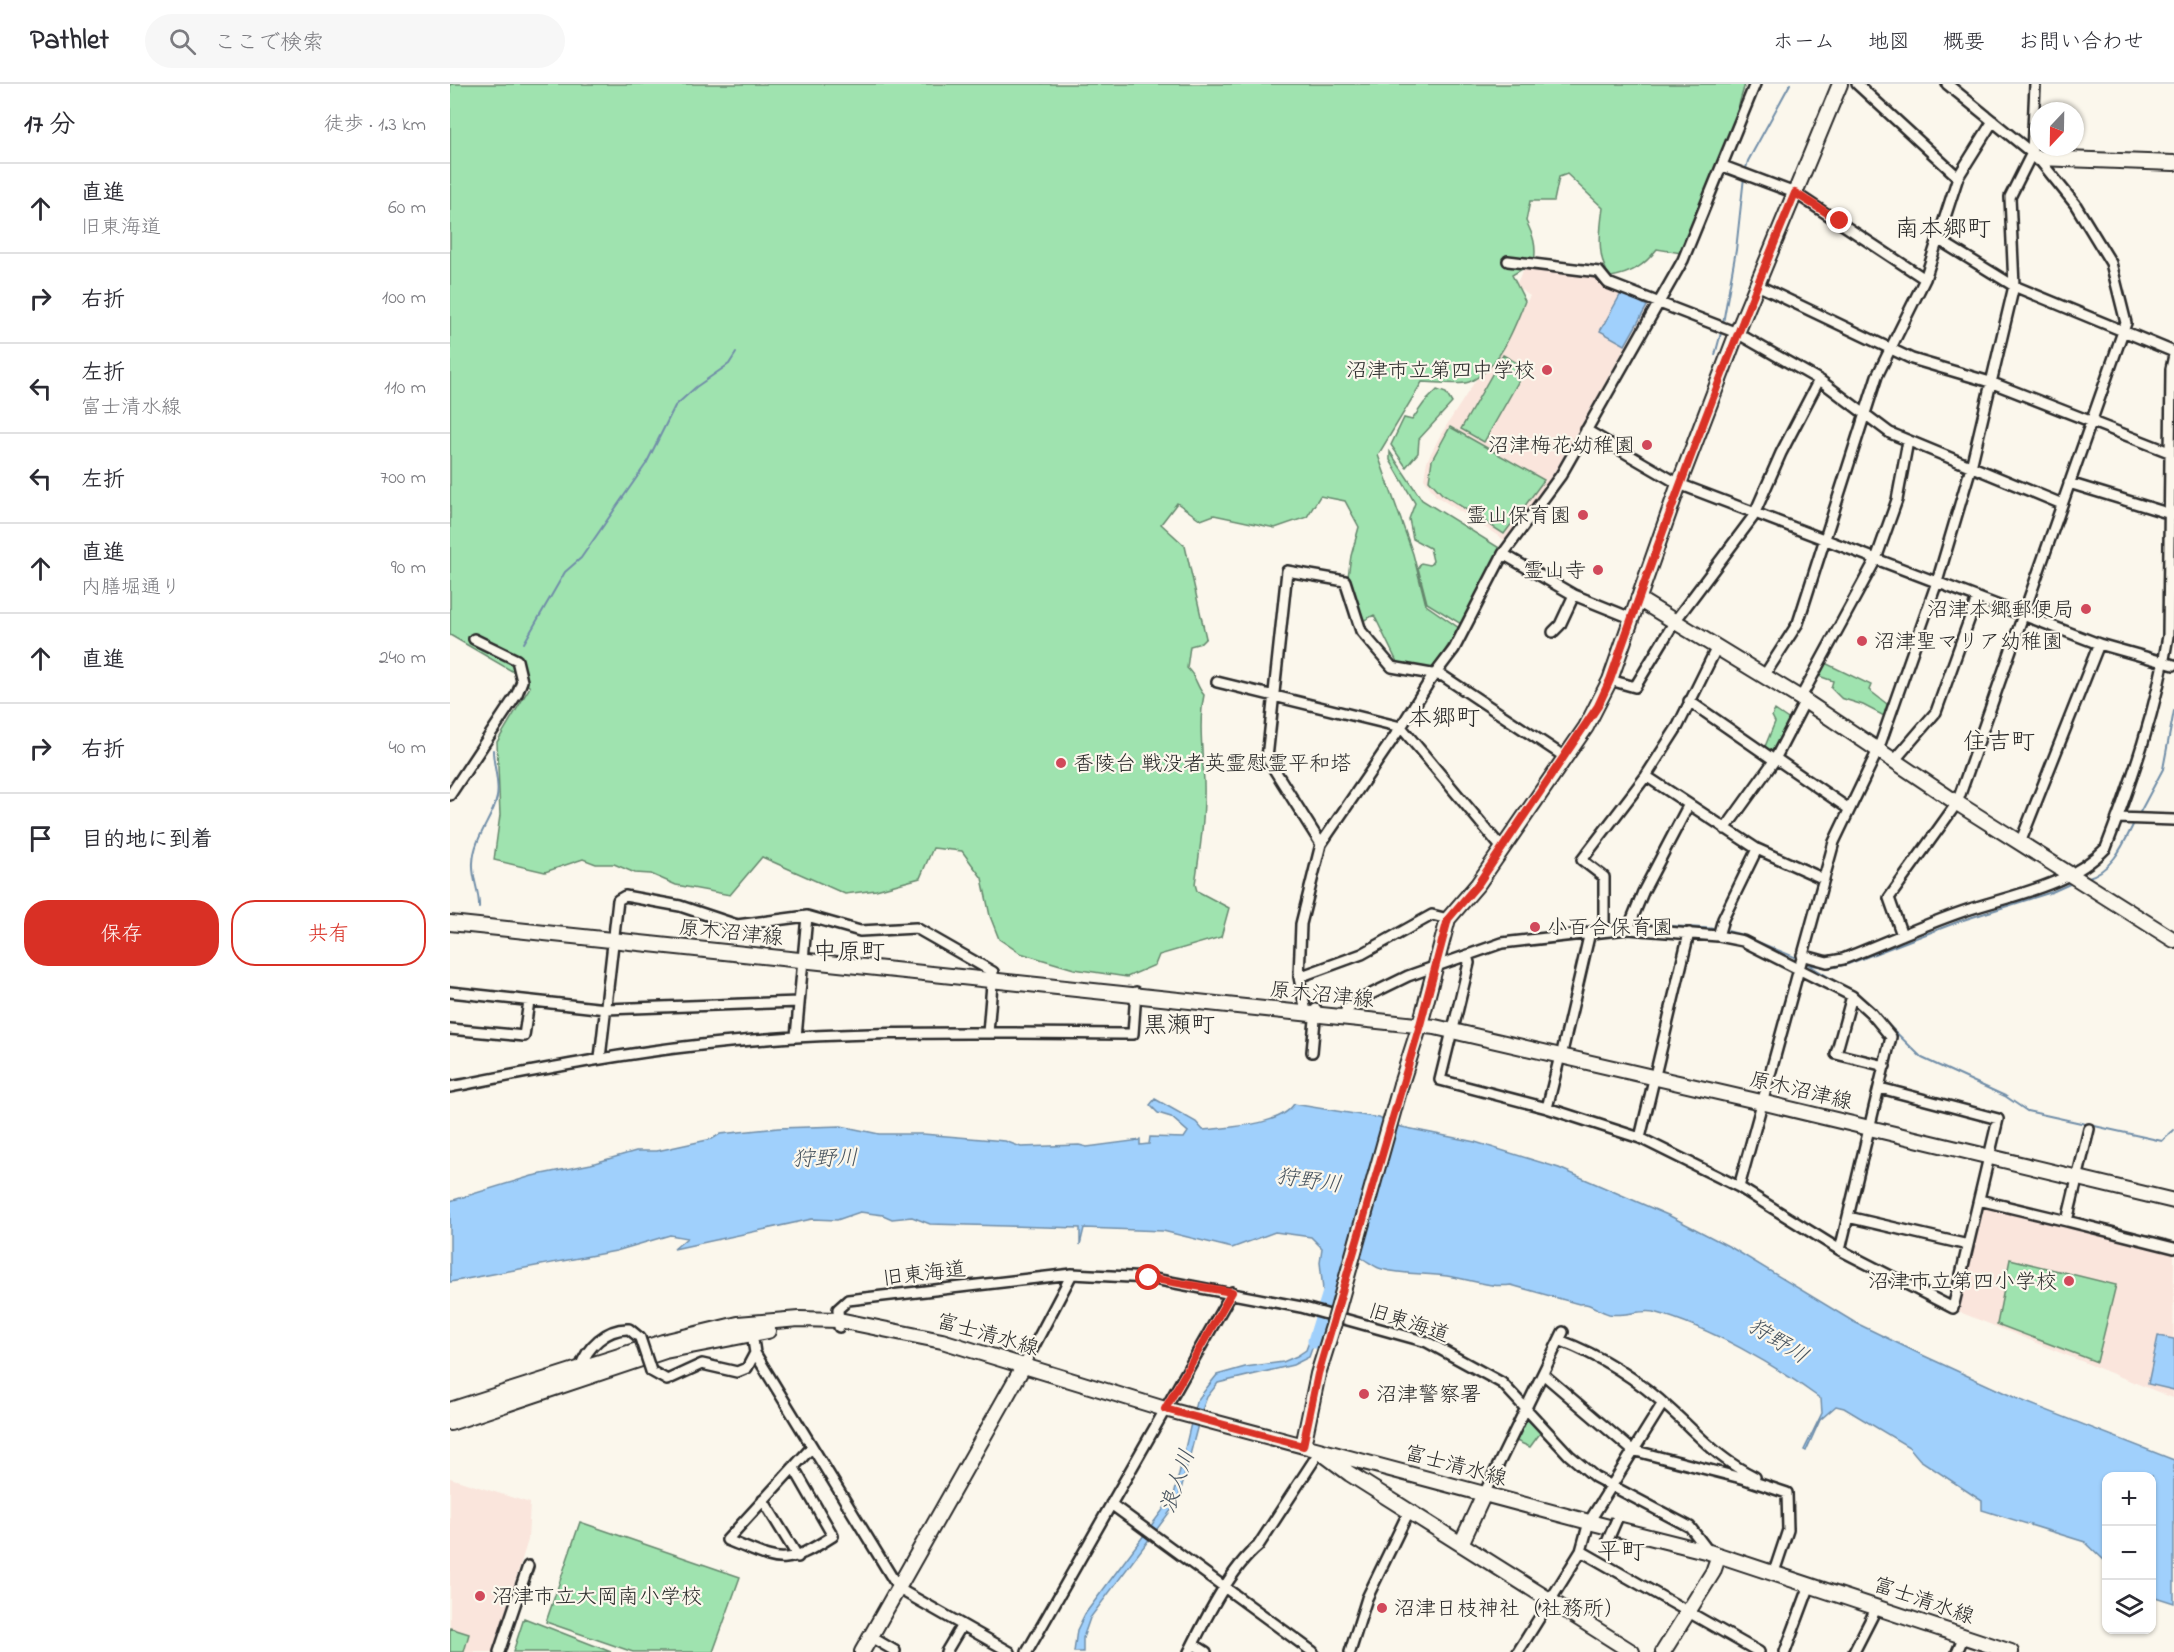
<!DOCTYPE html>
<html lang="ja">
<meta charset="utf-8">
<style>
body{margin:0;font-family:"Indie Flower","Klee One",sans-serif;background:#f7f7f7;color:#2b2b33}
.controls{position:absolute;right:18px;bottom:18px;display:grid;overflow:hidden;border-radius:12px;box-shadow:0 2px 4px #0004}
.controls button{width:54px;height:54px;display:grid;place-items:center;padding:0;border:0;border-bottom:2px solid #e1e1e2;background:#fff;color:#2b2b33;font:30px sans-serif}
.compass{position:absolute;left:1580px;top:18px;width:54px;height:54px;border-radius:50%;background:#fff;box-shadow:0 2px 4px #0004;rotate:202deg}
.stop{position:absolute;width:18px;height:18px;margin:-14px;border:4px solid #d93025;border-radius:50%;background:#fff}
.stop.end{background:#d93025;border-color:#fff;box-shadow:0 2px 6px #0008}
.list{margin:0;padding:0;list-style:none}
h2{display:flex;justify-content:space-between;align-items:center;height:78px;margin:0;padding:0 24px;font-size:26px}
h2 small{font-size:20px;font-weight:400;color:#7c7c81}
.list li{display:grid;grid-template-columns:39px 1fr auto;gap:18px;align-items:center;box-sizing:border-box;height:90px;padding:0 24px;border-top:2px solid #e1e1e2}
.list b{display:block;font-size:22px;white-space:nowrap}
.list p{margin:0;font-size:20px;white-space:nowrap;color:#7c7c81}
.list em{font-size:20px;font-style:normal;color:#7c7c81}
.actions{display:flex;gap:12px;padding:18px 24px}
.actions a{flex:1;padding:14px 0;border:2px solid #d93025;border-radius:24px;text-align:center;font-size:21px;color:#d93025}
.actions .main{background:#d93025;color:#fff}
.icon{flex:none;width:33px;height:33px;fill:none;stroke:currentColor;stroke-width:2;stroke-linecap:round;stroke-linejoin:round}
.map{position:relative;flex:none;width:1724px;height:1568px;overflow:hidden}
header{display:flex;align-items:center;gap:36px;box-sizing:border-box;height:84px;padding:0 30px;background:#fff;border-bottom:2px solid #e1e1e2}
header strong{font-size:28px}
nav{display:flex;gap:33px;margin-inline-start:auto;font-size:21px}
.search{width:420px;height:54px;background:#f7f7f7;display:flex;align-items:center;gap:15px;box-sizing:border-box;padding:0 21px;border-radius:33px;color:#7c7c81;font-size:22px}
main{display:flex}
aside{flex:1;background:#fff}
.map>svg:first-child{display:block}
.built{fill:#fae5dc}
.green{fill:#9fe3af;stroke:#65876d;stroke-width:1.5}
.water{fill:#a0d0fc;stroke:#718ea8;stroke-width:1.5}
.lines{fill:none;stroke-linecap:round;stroke-linejoin:round}
.stream{stroke:#718ea8;stroke-width:2}
.river{stroke:#a0d0fc;stroke-width:15}
.street-casing{stroke:#2b2b2b;stroke-width:14}
.secondary-casing{stroke:#2b2b2b;stroke-width:18}
.street{stroke:#fbf7ec;stroke-width:9}
.secondary{stroke:#fbf7ec;stroke-width:14}
.street-bridge-casing{stroke:#2b2b2b;stroke-width:14;stroke-linecap:butt}
.secondary-bridge-casing{stroke:#2b2b2b;stroke-width:18;stroke-linecap:butt}
.street-bridge{stroke:#fbf7ec;stroke-width:9}
.secondary-bridge{stroke:#fbf7ec;stroke-width:14}
.route{stroke:#d93025;stroke-width:8}
.poi-dot{fill:#d1495b;stroke:#fbf7ec;stroke-width:2}
.labels{text-anchor:middle;stroke-width:4.5;stroke-linejoin:round;paint-order:stroke}
.poi-label{font-size:21px;fill:#2b2b2b;stroke:#fbf7ec;text-anchor:end}
.street-label{font-size:21px;fill:#2b2b2b;stroke:#fbf7ec}
.water-label{font-size:22px;font-style:italic;fill:#48545f;stroke:#fbf7ec}
.quarter-label{font-size:24px;fill:#2b2b2b;stroke:#fbf7ec}
</style>
<header>
<strong>Pathlet</strong>
<div class="search"><svg class="icon" aria-label="search" viewBox="0 0 24 24"><circle cx="10" cy="10" r="6"/><path d="M15 15l6 6"/></svg>ここで検索</div>
<nav><a>ホーム</a><a>地図</a><a>概要</a><a>お問い合わせ</a></nav>
</header>
<main>
<aside>
<h2>17 分<small>徒歩 · 1.3 km</small></h2>
<ul class="list">
<li><svg class="icon" aria-label="ahead" viewBox="0 0 24 24"><path d="M12 20V5M6 11l6-6 6 6"/></svg><div><b>直進</b><p>旧東海道</p></div><em>60 m</em></li>
<li><svg class="icon" aria-label="right" viewBox="0 0 24 24"><path d="M7 20v-9h11M14 6l5 5-5 5"/></svg><div><b>右折</b></div><em>100 m</em></li>
<li><svg class="icon" aria-label="left" viewBox="0 0 24 24"><path d="M17 20v-9H6M10 6l-5 5 5 5"/></svg><div><b>左折</b><p>富士清水線</p></div><em>110 m</em></li>
<li><svg class="icon" aria-label="left" viewBox="0 0 24 24"><path d="M17 20v-9H6M10 6l-5 5 5 5"/></svg><div><b>左折</b></div><em>700 m</em></li>
<li><svg class="icon" aria-label="ahead" viewBox="0 0 24 24"><path d="M12 20V5M6 11l6-6 6 6"/></svg><div><b>直進</b><p>内膳堀通り</p></div><em>90 m</em></li>
<li><svg class="icon" aria-label="ahead" viewBox="0 0 24 24"><path d="M12 20V5M6 11l6-6 6 6"/></svg><div><b>直進</b></div><em>240 m</em></li>
<li><svg class="icon" aria-label="right" viewBox="0 0 24 24"><path d="M7 20v-9h11M14 6l5 5-5 5"/></svg><div><b>右折</b></div><em>40 m</em></li>
<li><svg class="icon" aria-label="arrive" viewBox="0 0 24 24"><path d="M6 21V4h12l-3 4 3 4H6"/></svg><div><b>目的地に到着</b></div></li>
</ul>
<div class="actions"><a class="main">保存</a><a>共有</a></div>
</aside>
<div class="map">
<svg width="1724" height="1568" viewBox="0 0 1724 1568">
<rect width="100%" height="100%" fill="#fbf7ec"/>
<filter id="ink" filterUnits="userSpaceOnUse"><feTurbulence type="fractalNoise" baseFrequency=".0167" numOctaves="2"/><feDisplacementMap in="SourceGraphic" scale="12" xChannelSelector="R" yChannelSelector="G"/><feConvolveMatrix kernelMatrix="1 2 1 2 8 2 1 2 1" color-interpolation-filters="sRGB"/></filter>
<g filter="url(#ink)">
<path class="built" d="M1075 183 1146 191 1196 216 1199 221 1103 391 1056 457 986 412 974 395 977 377 991 350 1080 212 1065 202Z
M1533 1121 1724 1168 1723 1314 1507 1227Z
M0 1394 80 1419 78 1456 43 1568H0Z"/>
<path class="green" d="M0 0H1295L1280 51 1231 169 1207 165C1194 182 1182 189 1161 193 1146 177 1150 144 1153 124L1117 90 1109 93 1104 117H1080L1076 137C1083 151 1087 162 1084 178L1062 191 1075 217C1064 245 1049 285 1019 298 1008 302 985 298 972 298L928 371 963 470 976 521 1009 544 983 586 950 584 924 531 909 539 897 500 901 472 909 443 895 417 870 412 857 433 825 444 764 431 751 436 727 419 711 440 735 462 756 554 751 559 740 562 737 584C747 593 746 602 754 611 748 640 753 670 754 699 755 732 750 767 745 800L747 807 779 824 771 853 709 871 705 881 677 893 624 885 570 869 549 855 540 832 532 794 512 767 483 764 470 794 426 806 395 810 312 773 280 811 226 801 201 790 185 789 164 780H146L133 775 95 788 44 776 50 731 47 658 80 603 62 587 0 551Z
M1053 271 1076 284 1034 358 1011 345Z
M987 306 996 309 1002 319 969 355 968 369 956 383 941 361 954 334 962 336 974 319Z
M1000 343 1094 396 1054 450 992 410 979 396 982 376Z
M940 368 972 416 1051 465 1011 540 977 519 968 484 971 479 980 481 983 477 980 464 963 455 959 435 965 419 940 376Z
M1373 578 1421 601 1419 606 1437 620 1434 632 1413 621 1391 614 1381 604 1383 597 1366 591Z
M1325 626 1341 637 1325 671 1314 665 1325 638 1322 632Z
M1560 1175 1666 1201 1647 1278 1547 1240Z
M1078 1336 1091 1348 1080 1363 1064 1356 1073 1337Z
M130 1438 290 1493 263 1568H183L96 1538Z
M74 1534 161 1568H63Z
M0 1544 19 1550 14 1568H0Z"/>
<path class="water" d="M1172 208 1197 222 1175 261 1150 247Z
M705 1015 746 1038 753 1046C778 1043 830 1042 844 1020L929 1034 947 1042 1025 1058 1109 1084 1220 1132 1282 1164 1404 1238 1470 1270 1568 1315 1724 1376V1519L1702 1512V1392H1656V1478L1635 1458 1532 1426V1417L1470 1376 1459 1363 1394 1324 1386 1322 1370 1336 1356 1367 1354 1366 1372 1329 1371 1315C1325 1281 1260 1243 1204 1228 1191 1225 1174 1233 1159 1230 1147 1227 1141 1218 1129 1220L1061 1201C1041 1204 1018 1195 997 1192 976 1189 953 1191 932 1185 921 1183 911 1169 899 1171 885 1174 882 1196 879 1206H873L870 1178 872 1164 861 1153 825 1148 782 1164 713 1147 634 1144 630 1161V1144L480 1140 462 1133 442 1135 433 1131 410 1128 387 1136 362 1135 224 1165 237 1154 220 1151 166 1167 0 1198V1117L82 1092 141 1080 186 1067H207L262 1055 270 1050 328 1044 391 1042 429 1050H473L555 1057 571 1063 629 1061 637 1063 690 1056V1061L699 1060 700 1053 734 1054 738 1048 721 1033 708 1029 700 1021Z
M866 1239H871L859 1273 843 1281 768 1299 757 1313 751 1329 728 1417 640 1534 633 1554V1568H624L627 1546 635 1530 724 1411 746 1318 759 1301 767 1291 795 1283 833 1278 847 1272 856 1266Z
M1708 1252 1724 1255V1306L1698 1300Z"/>
<g class="lines">
<path class="stream" d="M1295 88 1298 77 1340 0
M1273 239 1286 166 1294 93
M1265 271 1272 245
M74 559 115 488 131 474 196 380 225 322 246 303 279 280 286 269
M1688 732 1713 685 1724 627
M1636 794C1663 787 1674 759 1685 737
M29 824C30 808 22 796 23 779 24 752 43 735 47 713 50 699 43 681 43 666
M1190 840 1268 845
M1273 846 1289 850 1349 875
M1354 878 1403 908
M1362 881 1380 884 1398 880 1510 837 1602 808 1622 799
M1412 915 1472 974 1555 1012 1577 1027 1712 1057 1724 1046"/>
<path class="river" d="M865 1257 894 1163"/>
<g class="street-casing">
<path id="street" d="M1407 0 1508 93
M1273 82 1345 109 1475 195
M1489 156 1564 202 1724 268
M1058 177 1149 188 1158 199 1287 249 1371 297 1440 349 1612 420
M1307 201 1462 275 1540 298 1719 368
M1136 346 1229 400 1649 560 1724 581
M1619 399 1724 431
M1053 470 1124 511 1181 534
M1103 548 1110 541 1124 511
M1314 592 1348 539 1427 292 1475 195 1508 93 1543 37
M1160 596 1185 603 1225 537 1303 433 1331 369 1369 296
M767 598 951 643 1051 763
M1350 615 1426 475 1447 416 1458 357
M1239 617 1324 676
M1325 674 1399 725
M1444 677 1486 628 1527 514
M1196 692 1307 765 1374 795
M0 711 67 610 72 597 67 576 24 555
M1667 734 1724 736
M1275 745 1324 677 1355 617
M1570 759 1649 560
M871 760 817 674 837 487 895 497 911 547 942 583 993 592 1115 673
M1178 845 1193 808 1238 722
M1154 847V793L1132 776 1196 692 1228 642 1267 563
M1452 851 1439 814 1507 719 1676 239 1661 179 1625 120 1588 74 1497 0
M1268 852 1273 835 1307 765
M1352 871 1377 878 1393 875C1434 859 1473 841 1514 827 1562 811 1620 802 1656 764 1682 696 1707 624 1718 552L1721 285 1724 271
M849 893 912 870 982 831 998 835
M0 908 156 925 349 918
M1402 912 1386 970 1435 982
M855 923 849 893 851 840 871 760 951 643 979 598 1004 565 1053 470 1111 391 1233 176 1305 0
M896 926 911 915 958 892 1052 859 1178 845 1268 852 1293 857 1402 912 1421 929 1441 953 1390 1166
M1004 941 1019 879 1017 871
M0 945 74 952 79 917
M1002 947 990 996 1097 1024 1190 1054 1289 1103 1390 1166 1503 1224 1548 1035 1430 1004
M346 953 357 832
M1113 964 1140 848
M862 968 866 925
M150 974 168 816 175 812 230 822 287 841 357 832 410 847 466 844 543 888 538 949
M0 1003C83 987 167 970 251 961 394 945 540 949 683 950L686 908
M1097 1024 1110 972
M1190 1054 1239 849
M1289 1103 1384 758 1428 666 1487 498 1521 383 1564 202 1560 113 1582 69 1585 0
M1529 1116 1617 1137 1639 1045
M1398 1133 1518 1161
M1617 1137 1724 1164
M389 1243 388 1225 398 1216 622 1190 699 1194 851 1223 977 1258 1052 1299 1119 1371 1145 1393 1240 1443 1259 1468
M302 1249 305 1269 449 1505 560 1568
M1109 1256C1152 1272 1189 1296 1222 1327 1252 1354 1268 1375 1305 1393
M574 1281 622 1190
M130 1284C137 1263 156 1244 179 1245L190 1254
M201 1287 217 1296 252 1280 287 1288 297 1284 305 1269
M1093 1290 1182 1366 1295 1395 1337 1409 1338 1446 1324 1488
M344 1384 383 1452C331 1485 331 1477 277 1456L362 1363
M1034 1410 1113 1248
M313 1416 348 1473
M661 1420 863 1568
M1131 1467 1309 1568
M421 1553 445 1567
M743 1560 756 1568
M49 1568 78 1482
M496 1568 512 1541
M577 1568 782 1208
M739 1568C755 1536 780 1485 808 1462L870 1367
M900 1568 917 1514 959 1427
M1068 1568 1131 1467 1139 1438 1213 1319
M1335 1568 1360 1501
M1404 1568 1427 1523
M1507 1568 1514 1552"/>
</g>
<g class="secondary-casing">
<path id="secondary" d="M1588 74 1724 79
M1188 515 1355 617 1507 719 1724 856
M0 839 985 943 1311 1018 1724 1117
M951 1000 970 941 998 835 1028 800 1136 643 1160 596 1229 400 1287 249 1390 0
M0 1326 213 1258 288 1240 349 1235 389 1236 492 1257 715 1325 1139 1438 1259 1468 1561 1568
M0 1339 215 1267 318 1247
M853 1362 868 1290 884 1239
M876 1372 900 1390 1182 1568
M1011 1460 1034 1410
M412 1568 574 1281
M1213 1568 1263 1488 1269 1471"/>
</g>
<use href="#street" class="street"/>
<use href="#secondary" class="secondary"/>
<g class="street-bridge-casing">
<path id="street-bridge" d="M190 1254 201 1287
M1157 1458 1167 1435"/>
</g>
<g class="secondary-bridge-casing">
<path id="secondary-bridge" d="M884 1239 951 1000"/>
</g>
<use href="#street-bridge" class="street-bridge"/>
<use href="#secondary-bridge" class="secondary-bridge"/>
</g>
</g>
<g class="lines" filter="url(#ink)">
<path class="route" d="M699 1194 782 1208 715 1325 853 1362 868 1290 970 941 998 835 1028 800 1148 622 1160 596C1217 432 1278 269 1345 109L1390 137"/>
</g>
<g class="poi-dot">
<circle cx="1097" cy="286" r="6"/>
<circle cx="1197" cy="361" r="6"/>
<circle cx="1133" cy="431" r="6"/>
<circle cx="1148" cy="486" r="6"/>
<circle cx="1636" cy="525" r="6"/>
<circle cx="1412" cy="557" r="6"/>
<circle cx="611" cy="679" r="6"/>
<circle cx="1085" cy="843" r="6"/>
<circle cx="1619" cy="1197" r="6"/>
<circle cx="914" cy="1310" r="6"/>
<circle cx="30" cy="1512" r="6"/>
<circle cx="932" cy="1524" r="6"/>
</g>
<g class="labels">
<g class="poi-label">
<text x="1085" y="293">沼津市立第四中学校</text>
<text x="1185" y="368">沼津梅花幼稚園</text>
<text x="1121" y="438">霊山保育園</text>
<text x="1136" y="493">霊山寺</text>
<text x="1624" y="532">沼津本郷郵便局</text>
<text x="1424" y="564" text-anchor="start">沼津聖マリア幼稚園</text>
<text x="623" y="686" text-anchor="start">香陵台 戦没者英霊慰霊平和塔</text>
<text x="1097" y="850" text-anchor="start">小百合保育園</text>
<text x="1607" y="1204">沼津市立第四小学校</text>
<text x="926" y="1317" text-anchor="start">沼津警察署</text>
<text x="42" y="1519" text-anchor="start">沼津市立大岡南小学校</text>
<text x="944" y="1531" text-anchor="start">沼津日枝神社（社務所）</text>
</g>
<g class="street-label">
<text transform="translate(281 848) rotate(6)" y="7">原木沼津線</text>
<text transform="translate(872 910) rotate(6)" y="7">原木沼津線</text>
<text transform="translate(1351 1006) rotate(13)" y="7">原木沼津線</text>
<text transform="translate(474 1189) rotate(-7)" y="7">旧東海道</text>
<text transform="translate(959 1238) rotate(18)" y="7">旧東海道</text>
<text transform="translate(538 1250) rotate(16)" y="7">富士清水線</text>
<text transform="translate(1006 1381) rotate(15)" y="7">富士清水線</text>
<text transform="translate(1474 1516) rotate(19)" y="7">富士清水線</text>
</g>
<g class="water-label">
<text transform="translate(375 1073) rotate(-1)" y="8">狩野川</text>
<text transform="translate(859 1095) rotate(8)" y="8">狩野川</text>
<text transform="translate(1329 1256) rotate(32)" y="8">狩野川</text>
<text transform="translate(726 1397) rotate(-71)" y="8">浪人川</text>
</g>
<g class="quarter-label">
<text x="1493" y="152">南本郷町</text>
<text x="994" y="641">本郷町</text>
<text x="1549" y="665">住吉町</text>
<text x="399" y="875">中原町</text>
<text x="729" y="948">黒瀬町</text>
<text x="1171" y="1475">平町</text>
</g>
</g>
</svg>
<div class="controls">
<button>+</button>
<button>−</button>
<button><svg class="icon" aria-label="layers" viewBox="0 0 24 24"><path d="M12 4l9 5-9 5-9-5zM3 14l9 5 9-5"/></svg></button>
</div>
<svg class="compass" viewBox="-18 -18 36 36"><path d="M0-13l5 13h-10z" fill="#e53935"/><path d="M0 13l5-13h-10z" fill="#7c7c81"/></svg>
<div class="stop" style="left:699px;top:1194px"></div>
<div class="stop end" style="left:1390px;top:137px"></div>
</div>
</main>
